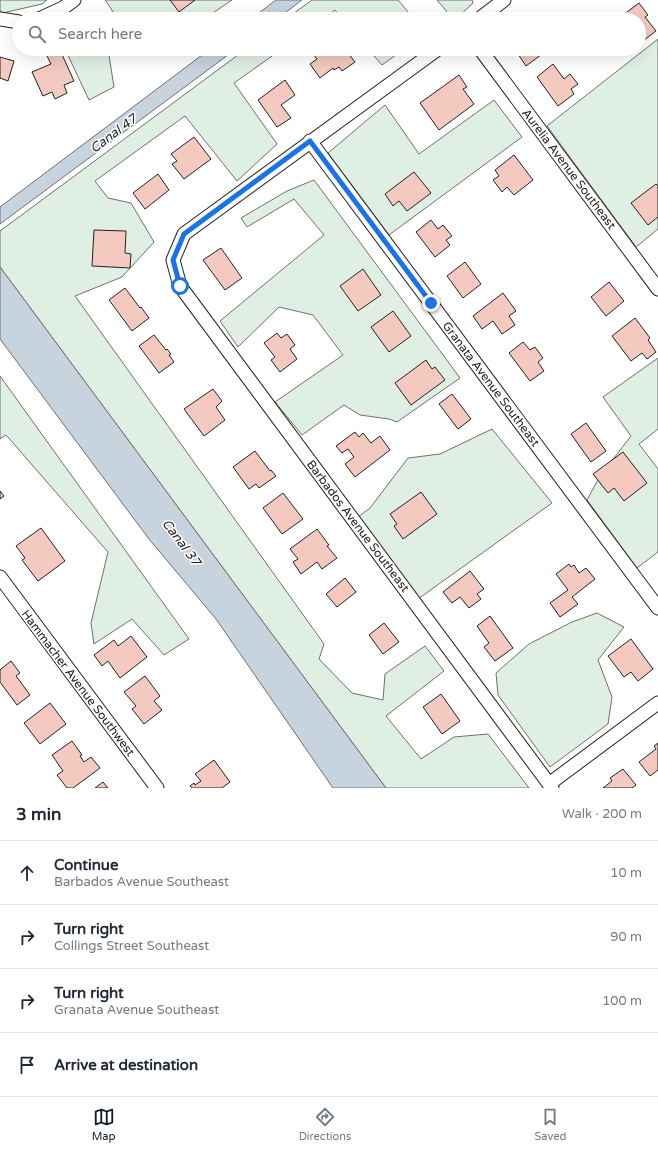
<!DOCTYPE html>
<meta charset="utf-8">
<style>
body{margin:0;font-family:"Varela Round",sans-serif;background:#f2f2f3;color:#1f2937}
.stop{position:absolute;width:12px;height:12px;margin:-9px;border:3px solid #1a73e8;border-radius:50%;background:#fff}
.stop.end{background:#1a73e8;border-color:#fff;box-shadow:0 1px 4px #0008}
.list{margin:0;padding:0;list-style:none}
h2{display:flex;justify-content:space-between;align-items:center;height:52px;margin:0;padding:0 16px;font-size:17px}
h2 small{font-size:13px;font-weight:400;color:#747a83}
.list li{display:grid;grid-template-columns:26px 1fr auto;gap:12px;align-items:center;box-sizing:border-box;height:64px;padding:0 16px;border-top:1px solid #e0e1e3}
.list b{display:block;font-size:15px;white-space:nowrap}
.list p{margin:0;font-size:13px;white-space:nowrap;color:#747a83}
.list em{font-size:13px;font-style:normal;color:#747a83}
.icon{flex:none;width:22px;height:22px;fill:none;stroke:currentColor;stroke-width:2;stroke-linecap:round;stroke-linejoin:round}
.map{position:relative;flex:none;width:658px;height:788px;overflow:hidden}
.search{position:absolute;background:#fff;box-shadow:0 4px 16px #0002;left:12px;right:12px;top:12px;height:44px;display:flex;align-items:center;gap:10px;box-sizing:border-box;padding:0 14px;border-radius:22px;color:#747a83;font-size:15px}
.sheet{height:308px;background:#fff}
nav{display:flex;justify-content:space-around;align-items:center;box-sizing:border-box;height:56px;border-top:1px solid #e0e1e3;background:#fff;font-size:11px;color:#747a83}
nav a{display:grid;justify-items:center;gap:2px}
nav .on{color:#111827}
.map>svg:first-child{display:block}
.green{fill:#e0efe3;stroke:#6f6f6f}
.water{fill:#c7d3dd;stroke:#6f6f6f}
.building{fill:#f3c9c0;stroke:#222}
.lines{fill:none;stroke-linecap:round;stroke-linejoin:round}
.minor-casing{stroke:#222;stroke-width:15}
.minor{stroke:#fff;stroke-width:13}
.route{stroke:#1a73e8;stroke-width:5}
.labels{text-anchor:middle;stroke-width:3;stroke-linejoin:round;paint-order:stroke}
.street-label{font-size:12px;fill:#222;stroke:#fff}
.water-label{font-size:13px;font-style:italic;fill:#222;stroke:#fff}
</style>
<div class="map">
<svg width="658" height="788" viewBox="0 0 658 788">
<rect width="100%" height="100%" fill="#fff"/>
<path class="green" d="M0 0H47L42 4 3 13 0 10Z
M105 0H232L204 19H118Z
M312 0H398L414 19H343L335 10 323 19H286Z
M437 0H472L473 3 456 19H453Z
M658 39V229L636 247 547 126Z
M65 49H108L114 87 89 100Z
M246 49H282L234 83 277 144 237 181 185 116 95 181 108 198 131 203 154 242 122 277 75 296 324 644 319 659 352 693 383 700 385 674 425 646 444 671 386 716 421 759 454 737 488 734 529 788H386L0 267V231Z
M368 49H404L382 65Z
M494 100 522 137 389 235 328 153 385 105 419 154Z
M314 180 460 378 397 422 389 419 360 415 344 405 302 435 275 402 343 355 313 315 279 307 238 347 220 321 324 235 294 199 247 227 241 218 287 191Z
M658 358V429L639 444 658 469V552L637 568 587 500 600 476 631 436 603 397Z
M0 376 189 639 164 655 132 619 94 644 91 623 108 552 6 435 0 439Z
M492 429 552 503 418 599 358 517 370 508 408 458 440 454Z
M597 613 624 627 598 660 612 697 608 724 550 767 498 695 496 673 529 644 572 622Z"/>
<path class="water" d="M276 0H302L277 19H251Z
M210 49H236L0 224V207Z
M0 267 386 788H333L216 619 149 539 0 339Z"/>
<path class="building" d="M170 0H195L179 12Z
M639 3 648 15 645 17 656 31 643 41 639 36V19H626L623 15Z
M320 49H345L355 62 342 71 339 67 334 70 333 68 320 78 310 64 317 59 313 54Z
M519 49H549L526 66 518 54 521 52Z
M60 50 74 81 64 85 67 93 55 99 52 92 43 96 32 72 51 64 47 56Z
M0 57 14 61 8 81 0 78Z
M553 64 564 79 570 74 578 84 571 89 574 94 558 106 537 77Z
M459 75 467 87 463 89 474 104 439 130 420 103Z
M285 80 295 95 281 105 291 118 277 127 258 100Z
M194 137 211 159 184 179 172 164 177 161 171 154Z
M514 155 533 180 514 195 507 187 502 192 493 180 499 176 495 170Z
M414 172 431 193 407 211 399 201 393 206 385 194Z
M158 174 169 190 145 209 133 193Z
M656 184 658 186V217L648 225 631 203Z
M431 220 438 229 443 225 452 236 446 240 450 245 435 257 416 232Z
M94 230 126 231 125 253 131 254 130 268 92 266Z
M221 248 242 278 225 290 203 260Z
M465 262 481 284 463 298 447 276Z
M363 269 381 295 358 311 340 286Z
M609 282 624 301 606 316 591 297Z
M125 288 140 308 141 307 149 318 132 331 109 300Z
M503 293 516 311 509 316 515 325 502 334 493 321 482 329 473 316Z
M393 311 411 336 389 352 371 327Z
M635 318 650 338 648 340 656 352 647 359 642 353 631 361 612 336Z
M277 333 281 338 287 334 295 345 290 349 297 359 280 372 271 360 275 357 264 343Z
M154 335 166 350 167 349 171 354 169 355 174 362 159 373 139 346Z
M523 342 530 350 535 347 543 358 538 362 544 371 530 381 509 353Z
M426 360 432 369 435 367 445 380 411 405 395 383Z
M213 389 222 401 216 407 225 420 204 436 184 409Z
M452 394 471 419 458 429 439 404Z
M586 423 606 451 591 462 571 434Z
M355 432 359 437 363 433 371 443 380 436 390 450 355 477 345 464 354 457 348 449 342 453 336 446Z
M255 451 270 471 271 470 276 476 259 488 256 484 249 489 233 467Z
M623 452 647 483 624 501 614 488 608 493 593 474Z
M0 491 4 496 0 499Z
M421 492 437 514 403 539 394 526 397 524 390 514Z
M283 493 303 519 282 534 263 508Z
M41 528 65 561 38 581 22 560 25 558 16 546Z
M317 529 329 545 327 546 337 558 322 569 317 562 301 574 293 562 298 559 290 549Z
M569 564 571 567 574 565 579 573 586 568 595 579 572 597 578 604 560 617 550 603 568 590 556 574Z
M470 571 484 589 477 594 481 599 469 608 460 597 452 603 443 592Z
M345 578 356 592 337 607 326 594Z
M490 616 513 648 495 661 484 647 489 643 477 626Z
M384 623 399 642 383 654 369 635Z
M131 636 147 657 120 678 108 661 102 666 94 655 114 640 118 646Z
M631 639 653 669 638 681 631 672 624 677 608 656Z
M11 661 20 673 16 676 30 695 17 705 0 682V670Z
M145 676 160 696 154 701 162 710 144 724 132 709 136 706 124 692Z
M441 694 460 721 442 734 423 707Z
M50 703 66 724 40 744 24 723Z
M72 741 82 755 80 756 84 762 91 757 100 768 73 788H67L57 775 63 771 52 755Z
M658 743V770L650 776 639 762 656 749 654 746Z
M214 760 230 782 222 788H192L190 786 194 783 195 785 201 781 195 774Z
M623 769 636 785 632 788H603L612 781 610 778Z
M103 782 108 788H95Z"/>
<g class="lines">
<g class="minor-casing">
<path id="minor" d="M0 19 19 22
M39 19 63 8 74 0
M479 19 504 0
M438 49 184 234 173 260 180 286 552 788
M480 49 658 289
M310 141 658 608
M0 577 157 788
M549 784 658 703"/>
</g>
<use href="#minor" class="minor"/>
</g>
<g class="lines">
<path class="route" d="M180 286 173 260 184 234 310 141 431 303"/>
</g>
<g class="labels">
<g class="street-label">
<text transform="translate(569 169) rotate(53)" y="4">Aurelia Avenue Southeast</text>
<text transform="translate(491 384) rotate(53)" y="4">Granata Avenue Southeast</text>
<text transform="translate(358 526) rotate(53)" y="4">Barbados Avenue Southeast</text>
<text transform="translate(78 683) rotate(53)" y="4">Hammacher Avenue Southwest</text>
</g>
<g class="water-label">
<text transform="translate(113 133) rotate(-37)" y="5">Canal 47</text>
<text transform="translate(182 542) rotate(53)" y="5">Canal 37</text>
</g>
</g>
</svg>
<div class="stop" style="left:180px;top:286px"></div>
<div class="stop end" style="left:431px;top:303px"></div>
<div class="search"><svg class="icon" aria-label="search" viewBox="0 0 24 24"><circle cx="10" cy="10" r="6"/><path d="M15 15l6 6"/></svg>Search here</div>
</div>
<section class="sheet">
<h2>3 min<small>Walk · 200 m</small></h2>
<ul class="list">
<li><svg class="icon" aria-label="ahead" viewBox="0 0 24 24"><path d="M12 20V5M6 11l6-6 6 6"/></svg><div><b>Continue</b><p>Barbados Avenue Southeast</p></div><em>10 m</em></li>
<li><svg class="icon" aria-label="right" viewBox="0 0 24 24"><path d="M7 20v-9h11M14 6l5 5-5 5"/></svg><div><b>Turn right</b><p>Collings Street Southeast</p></div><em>90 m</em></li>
<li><svg class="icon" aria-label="right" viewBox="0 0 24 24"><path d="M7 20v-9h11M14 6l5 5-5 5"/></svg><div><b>Turn right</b><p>Granata Avenue Southeast</p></div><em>100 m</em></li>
<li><svg class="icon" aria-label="arrive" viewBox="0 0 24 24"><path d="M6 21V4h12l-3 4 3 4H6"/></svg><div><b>Arrive at destination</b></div></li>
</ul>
</section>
<nav>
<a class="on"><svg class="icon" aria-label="map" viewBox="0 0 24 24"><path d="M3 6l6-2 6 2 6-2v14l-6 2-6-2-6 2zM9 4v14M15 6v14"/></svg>Map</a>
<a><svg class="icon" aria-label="directions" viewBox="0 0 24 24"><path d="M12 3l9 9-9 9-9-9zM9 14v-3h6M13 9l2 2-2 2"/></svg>Directions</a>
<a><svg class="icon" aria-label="saved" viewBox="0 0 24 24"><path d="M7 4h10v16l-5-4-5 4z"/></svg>Saved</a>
</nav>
